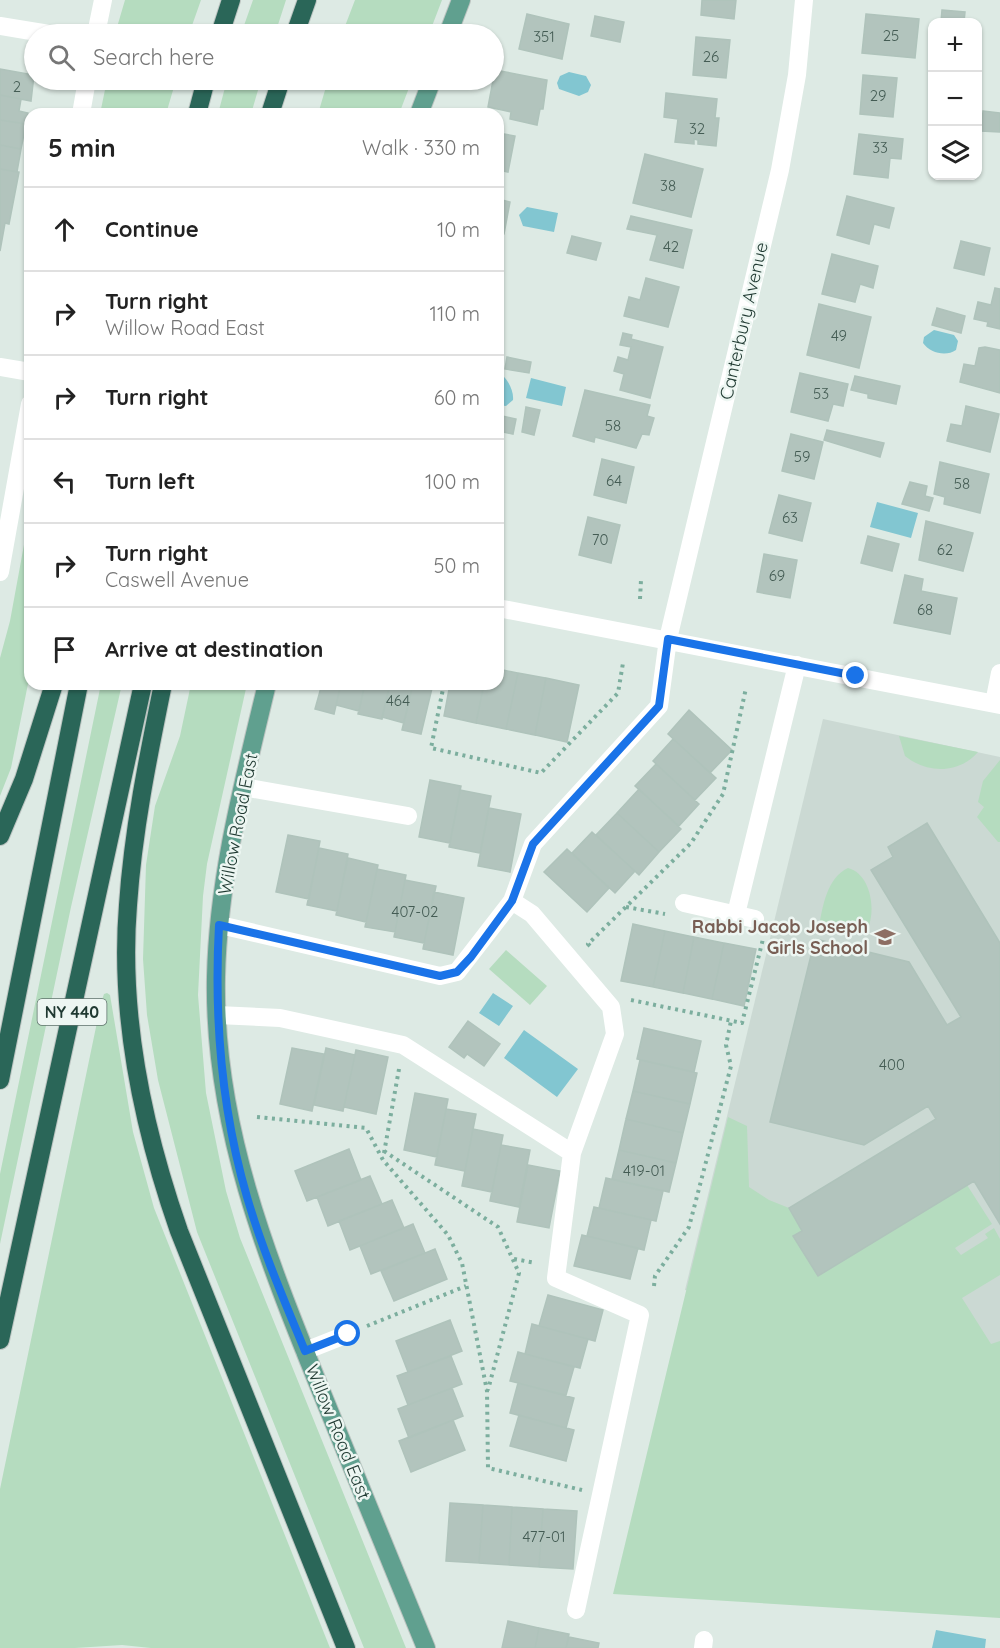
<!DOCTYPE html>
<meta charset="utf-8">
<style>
body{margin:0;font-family:Quicksand,sans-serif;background:#f2f2f2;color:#222}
.controls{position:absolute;right:18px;top:18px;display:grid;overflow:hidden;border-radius:12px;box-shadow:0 2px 4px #0004}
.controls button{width:54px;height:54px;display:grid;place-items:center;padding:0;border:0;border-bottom:2px solid #e0e0e0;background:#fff;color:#222;font:30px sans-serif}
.stop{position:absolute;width:18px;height:18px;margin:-14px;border:4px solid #1a73e8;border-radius:50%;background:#fff}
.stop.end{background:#1a73e8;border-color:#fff;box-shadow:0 2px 6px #0008}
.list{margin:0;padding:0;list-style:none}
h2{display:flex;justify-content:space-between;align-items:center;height:78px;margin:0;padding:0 24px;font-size:26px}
h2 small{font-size:20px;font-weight:400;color:#767676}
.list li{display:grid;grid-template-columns:39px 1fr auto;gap:18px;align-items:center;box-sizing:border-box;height:84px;padding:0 24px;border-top:2px solid #e0e0e0}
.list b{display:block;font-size:22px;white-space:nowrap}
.list p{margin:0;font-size:20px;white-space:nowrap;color:#767676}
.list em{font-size:20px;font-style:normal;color:#767676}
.icon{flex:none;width:33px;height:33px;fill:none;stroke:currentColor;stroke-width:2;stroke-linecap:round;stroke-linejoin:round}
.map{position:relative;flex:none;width:1000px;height:1648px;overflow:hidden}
.search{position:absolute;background:#fff;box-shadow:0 2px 4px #0004;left:24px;top:24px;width:480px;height:66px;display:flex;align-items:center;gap:15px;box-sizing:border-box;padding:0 21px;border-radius:33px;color:#767676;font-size:22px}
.panel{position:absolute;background:#fff;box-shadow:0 2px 4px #0004;left:24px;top:108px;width:480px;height:582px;border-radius:18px}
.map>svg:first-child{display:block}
.built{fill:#cbd9d3}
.green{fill:#b5dcbf}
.water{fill:#82c6d1}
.building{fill:#b2c4bd;stroke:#afc3bb;stroke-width:1.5}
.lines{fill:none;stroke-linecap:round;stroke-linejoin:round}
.major-casing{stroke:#bcc4c1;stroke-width:20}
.highway-casing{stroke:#bcc4c1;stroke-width:20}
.path{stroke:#7cae9e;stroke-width:4;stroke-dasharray:3 4.5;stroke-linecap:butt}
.minor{stroke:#fff;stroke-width:18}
.major{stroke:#60a08f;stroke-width:18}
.highway{stroke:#2a6658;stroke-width:18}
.route{stroke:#1a73e8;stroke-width:8}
.labels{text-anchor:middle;stroke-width:5;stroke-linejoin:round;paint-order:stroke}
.number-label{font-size:15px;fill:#445c54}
.shield{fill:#edf6f2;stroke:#5d726b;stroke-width:1.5}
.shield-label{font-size:16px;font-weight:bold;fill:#1f3931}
.street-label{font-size:18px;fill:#1f3931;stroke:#edf6f2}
.education-label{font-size:18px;font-weight:bold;fill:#785e54;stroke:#edf6f2;text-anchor:end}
</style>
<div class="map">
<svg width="1000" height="1648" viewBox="0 0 1000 1648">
<rect width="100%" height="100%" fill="#ddeae4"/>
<path class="built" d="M823 719 1000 757V1360L685 1290Z"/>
<path class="green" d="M125 0H201L189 34H115Z
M253 0H286L275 34H241Z
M355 0H442L429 34H342Z
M107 80H176L166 114H100Z
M227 80H261L251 114H218Z
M328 80H412L399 114H318Z
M30 512V674L11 768 0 796V658L10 621Z
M101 684H122L71 907 0 1244V1174Z
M191 684H247L207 864 203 896 198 995 206 1093 226 1191 240 1238 406 1648H364L197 1232 158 1080 147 1015 143 959 146 865 155 806 180 736Z
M899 736 978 752C959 774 927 774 905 756Z
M1000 760V842H998L977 817 984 807 978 802 983 781Z
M848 868C871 874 876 910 868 928L856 927 843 935 822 931 819 926C823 905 827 878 848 868Z
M506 950 547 986 530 1005 489 969Z
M107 993 110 995 133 1132 154 1208 330 1648H151L122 1645 75 1648H0V1489L101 1003 104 994Z
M728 1117 747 1126 749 1187 769 1200 789 1208 802 1231 794 1236 818 1276 967 1185 992 1224 955 1248 961 1255 988 1238 985 1234 994 1228 1000 1239V1275L962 1298 991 1344 1000 1341V1618L613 1594Z"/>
<path class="water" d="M569 72 586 76 591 85 588 92 579 96 559 89 557 83 560 76Z
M527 207 558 213 554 232 523 226 519 215Z
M934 330 954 335 958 341 956 350C946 357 930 353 923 343L924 337Z
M498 372C507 377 514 390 513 400L506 406 498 405Z
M531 378 566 387 562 406 526 398Z
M877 502 918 513 911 538 870 527Z
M493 993 513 1006 499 1026 479 1013Z
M524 1030 578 1069 557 1097 504 1058Z
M936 1630 986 1639 985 1648H932Z"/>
<path class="building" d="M702 0H736L734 19 701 15Z
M942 10 965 12 964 22H941Z
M527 14 569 24 562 59 519 49Z
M866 14 919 19 915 58 862 53Z
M595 16 624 22 620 42 591 36Z
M696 37 730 40 726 78 693 75Z
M0 69 34 75 31 101 0 95Z
M495 70 547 80 543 109H540L537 125 510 119 511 112 488 107Z
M863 75 897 78 893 117 860 114Z
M666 93 717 99 715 118H719L716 146 698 144V140L694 139V144L675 142 678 119 664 117Z
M0 95 21 99 19 111 28 113 26 124 0 120Z
M983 111 1000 113V132L981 131Z
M0 120 26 124 21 149 0 145Z
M498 133 515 136 508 172 498 170Z
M859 134 903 139 901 159 890 158 888 178 854 174Z
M0 145 21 149 17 172 0 169Z
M645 154 703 169 691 217 633 203Z
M0 169 19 172 9 224 5 223 0 251Z
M847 196 894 208 889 228 874 224 869 244 837 235Z
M498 199 510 202 504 234 498 233Z
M631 216 692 230 683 268 650 260 657 235 627 229Z
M572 236 601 243 596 260 567 253Z
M961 241 990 248 984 275 954 268Z
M832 254 878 266 873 288 860 284 855 302 822 294Z
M646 278 679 287 668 327 624 316 629 297 640 300Z
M995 288 1000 289V329L987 326 988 322 974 319 978 302 991 305Z
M819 304 871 317 859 368 807 355Z
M937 308 965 316 961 333 932 325Z
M623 333 632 335 631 339 663 347 650 398 620 390 624 374 614 371 618 357 628 360 631 347 620 345Z
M985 347 1000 350V393L960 382 964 364 975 366 979 348Z
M507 357 531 362 529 373 505 369Z
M800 373 848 384 843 406 833 404 828 421 791 412Z
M855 376 900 386 896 404 868 398V394L851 390Z
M585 390 650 405 647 416 654 418 649 435 642 434 636 448 595 437 594 442 573 436Z
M966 406 999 414 990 452 947 441 951 424 962 426Z
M526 407 540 410 534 435 522 432Z
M498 415 516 419 513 434 498 431Z
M827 430 884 443 880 457 824 440Z
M791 434 823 442 814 479 782 471Z
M602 459 634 467 626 503 594 495Z
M940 462 989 474 980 513 944 504 945 497 934 494Z
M910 482 927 486 925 496 933 498 929 511 902 504Z
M779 495 811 503 802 541 769 533Z
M588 517 620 525 611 563 579 555Z
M926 521 973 533 963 571 919 560Z
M868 536 899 544 892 571 861 563Z
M764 554 797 560 790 598 757 592Z
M905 575 923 579 921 591 957 598 950 634 894 623Z
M498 669 518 673 506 729 476 723 484 684H498Z
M518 673 546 678 535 735 506 729Z
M546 678 579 685 567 742 535 735Z
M322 684H341L334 714 315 709Z
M341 684H365L359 711 336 705Z
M365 684H390L382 719 358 714Z
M390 684H413L404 723 382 717Z
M413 684H433L421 734 402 730Z
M450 684H484L476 723 444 716Z
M689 710 732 750 710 773 668 734Z
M673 739 716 778 695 800 653 761Z
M656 764 699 804 679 826 635 786Z
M430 780 461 786 450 843 419 837Z
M639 789 681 829 659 852 617 813Z
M460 790 491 796 480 853 449 847Z
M489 808 521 814 510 872 478 866Z
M617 813 659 852 639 875 596 835Z
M927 823 1000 943V1224L974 1181 818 1276 793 1236 802 1231 789 1208 936 1119 928 1106 864 1145 770 1122 815 939 909 962 947 1025 961 1017 871 870 893 857 888 847Z
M592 832 635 871 615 893 572 853Z
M288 835 320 841 309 899 276 892Z
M319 848 348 854 337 911 307 905Z
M567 849 609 888 587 912 544 872Z
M348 858 378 865 366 922 336 915Z
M377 869 406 875 395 932 365 927Z
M405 880 436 886 424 943 394 937Z
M434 892 464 898 453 955 423 949Z
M633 924 665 931 653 987 621 981Z
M665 931 694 937 683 993 653 987Z
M694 937 724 943 712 999 683 993Z
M724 943 756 949 744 1006 712 999Z
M468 1021 500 1044 484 1066 467 1054 464 1058 449 1047Z
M644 1028 701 1041 694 1072 637 1059Z
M292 1048 324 1054 312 1111 280 1104Z
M326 1048 355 1055 343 1111 314 1105Z
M356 1050 388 1057 376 1114 344 1107Z
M640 1060 697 1073 690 1104 633 1091Z
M633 1091 690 1104 683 1133 626 1119Z
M415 1093 448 1099 437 1157 404 1150Z
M446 1109 476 1114 465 1171 435 1165Z
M626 1119 683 1133 676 1163 619 1150Z
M473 1129 503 1135 492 1192 462 1186Z
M501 1145 530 1150 519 1207 490 1201Z
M349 1149 361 1180 307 1201 295 1171Z
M619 1150 676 1163 669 1192 612 1179Z
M528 1165 560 1171 549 1228 517 1222Z
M370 1176 382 1204 328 1226 317 1197Z
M606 1178 663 1191 656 1221 599 1208Z
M392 1200 404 1228 350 1250 339 1221Z
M594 1207 651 1220 644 1250 587 1236Z
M413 1224 425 1253 371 1274 360 1246Z
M582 1235 638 1248 630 1279 574 1266Z
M435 1249 447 1279 394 1301 381 1271Z
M548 1295 603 1310 595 1341 539 1326Z
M450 1320 462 1351 408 1372 396 1341Z
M532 1324 588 1339 580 1368 525 1354Z
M518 1352 574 1367 566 1395 510 1381Z
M451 1356 462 1384 408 1405 397 1376Z
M518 1383 574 1398 566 1428 510 1413Z
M452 1388 463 1416 409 1438 398 1409Z
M519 1415 574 1430 566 1461 510 1446Z
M453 1420 465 1450 411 1472 399 1441Z
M450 1503 483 1505 479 1563 446 1561Z
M483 1505 512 1507 509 1565 479 1563Z
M512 1507 543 1509 539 1567 509 1565Z
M543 1509 577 1511 573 1569 539 1567Z
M508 1621 539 1628 535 1648H502Z
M539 1628 569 1634 566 1648H535Z
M569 1637 599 1643 598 1648H566Z"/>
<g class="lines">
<g class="major-casing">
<path id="major" d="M448 34 461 0
M419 114 432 80
M267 684C244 780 218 878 216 977 213 1124 267 1258 321 1391 356 1476 391 1562 426 1648"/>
</g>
<g class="highway-casing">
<path id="highway" d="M220 34 231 0
M295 34 307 0
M197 114 206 80
M270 114 281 80
M163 684C148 757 133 831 128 905 119 1015 143 1128 179 1231L346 1648
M0 836 24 779 54 684
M0 1080 79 684
M0 1340 143 684"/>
</g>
<path class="path" d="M640 599 641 580
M444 684 431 748 541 773 618 693 623 663
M626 907 665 914
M590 946 588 944 691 843 723 794 746 688
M631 1000 742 1023 763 939
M257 1117 366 1128 383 1160 448 1235 462 1263 487 1391 488 1468 582 1490
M384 1151 498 1227 519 1273 488 1390
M384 1153 399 1069
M514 1259 536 1263
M654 1286 655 1276 689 1227 731 1066 726 1045 731 1021
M367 1326 466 1286"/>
<path class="minor" d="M0 26 49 34
M96 34 103 0
M81 114 87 80
M0 367 30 372
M0 572 30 404
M498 608 1000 705
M994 703 1000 673
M243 787 408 816
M512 901 533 844 659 706 668 639 780 170 797 75 804 0
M684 903 755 919
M736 914 797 665
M220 925 440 976 457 972 512 901 532 914 611 1007 615 1034 572 1153
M217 1015 280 1018 403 1045 572 1153 556 1278 640 1315 576 1610
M305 1351 348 1334
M703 1648 704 1640"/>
<use href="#major" class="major"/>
<use href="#highway" class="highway"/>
</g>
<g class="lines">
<path class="route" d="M348 1334 305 1351C284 1300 262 1249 247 1197 221 1108 214 1017 219 925L440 976 457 972 471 957 512 901 533 844 659 706 668 639 856 676"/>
</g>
<defs>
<g id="school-bare" transform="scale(1.62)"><path d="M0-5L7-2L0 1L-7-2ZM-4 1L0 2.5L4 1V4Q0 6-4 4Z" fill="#8d6e63" stroke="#edf6f2" stroke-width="2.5" paint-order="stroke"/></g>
</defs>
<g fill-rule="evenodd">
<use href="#school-bare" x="885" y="937"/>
</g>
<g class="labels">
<g class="number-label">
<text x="891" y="41">25</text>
<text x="544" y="42">351</text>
<text x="711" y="62">26</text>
<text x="17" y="92">2</text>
<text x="878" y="101">29</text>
<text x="697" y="134">32</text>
<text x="880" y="153">33</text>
<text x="668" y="191">38</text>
<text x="671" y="252">42</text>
<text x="839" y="341">49</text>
<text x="821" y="399">53</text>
<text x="613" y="431">58</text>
<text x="802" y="462">59</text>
<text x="614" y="486">64</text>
<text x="962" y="489">58</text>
<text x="790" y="523">63</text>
<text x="600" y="545">70</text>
<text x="945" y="555">62</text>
<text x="777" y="581">69</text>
<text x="925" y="615">68</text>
<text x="398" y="706">464</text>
<text x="415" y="917">407-02</text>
<text x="892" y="1070">400</text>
<text x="644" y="1176">419-01</text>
<text x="544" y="1542">477-01</text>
</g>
<rect class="shield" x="37.5" y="999" width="69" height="26" rx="4.5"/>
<g class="shield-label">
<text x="72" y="1018">NY 440</text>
</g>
<g class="street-label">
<text transform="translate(744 321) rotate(-77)" y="6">Canterbury Avenue</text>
<text transform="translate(238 824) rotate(-79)" y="6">Willow Road East</text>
<text transform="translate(338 1432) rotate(68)" y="6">Willow Road East</text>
</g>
<g class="education-label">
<text x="868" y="933">Rabbi Jacob Joseph<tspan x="868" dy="21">Girls School</tspan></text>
</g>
</g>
</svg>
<div class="controls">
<button>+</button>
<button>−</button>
<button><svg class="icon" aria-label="layers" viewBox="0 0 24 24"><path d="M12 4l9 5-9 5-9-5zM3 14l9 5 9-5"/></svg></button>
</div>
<div class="stop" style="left:348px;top:1334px"></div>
<div class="stop end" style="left:856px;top:676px"></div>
<div class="search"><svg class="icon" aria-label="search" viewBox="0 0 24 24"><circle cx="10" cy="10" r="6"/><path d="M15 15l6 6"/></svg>Search here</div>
<section class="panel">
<h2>5 min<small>Walk · 330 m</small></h2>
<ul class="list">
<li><svg class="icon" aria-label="ahead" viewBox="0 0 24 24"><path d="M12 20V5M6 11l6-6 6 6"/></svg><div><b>Continue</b></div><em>10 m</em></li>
<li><svg class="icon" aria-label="right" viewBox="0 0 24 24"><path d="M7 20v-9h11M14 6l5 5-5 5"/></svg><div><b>Turn right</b><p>Willow Road East</p></div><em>110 m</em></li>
<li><svg class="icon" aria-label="right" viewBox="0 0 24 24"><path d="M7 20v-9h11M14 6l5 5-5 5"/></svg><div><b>Turn right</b></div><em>60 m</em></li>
<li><svg class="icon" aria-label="left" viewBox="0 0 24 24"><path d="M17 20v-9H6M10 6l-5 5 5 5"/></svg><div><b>Turn left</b></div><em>100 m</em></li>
<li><svg class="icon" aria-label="right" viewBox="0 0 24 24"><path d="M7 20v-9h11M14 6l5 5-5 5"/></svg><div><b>Turn right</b><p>Caswell Avenue</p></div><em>50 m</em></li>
<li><svg class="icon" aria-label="arrive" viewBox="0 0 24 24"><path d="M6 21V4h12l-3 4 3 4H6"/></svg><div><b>Arrive at destination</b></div></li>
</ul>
</section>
</div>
